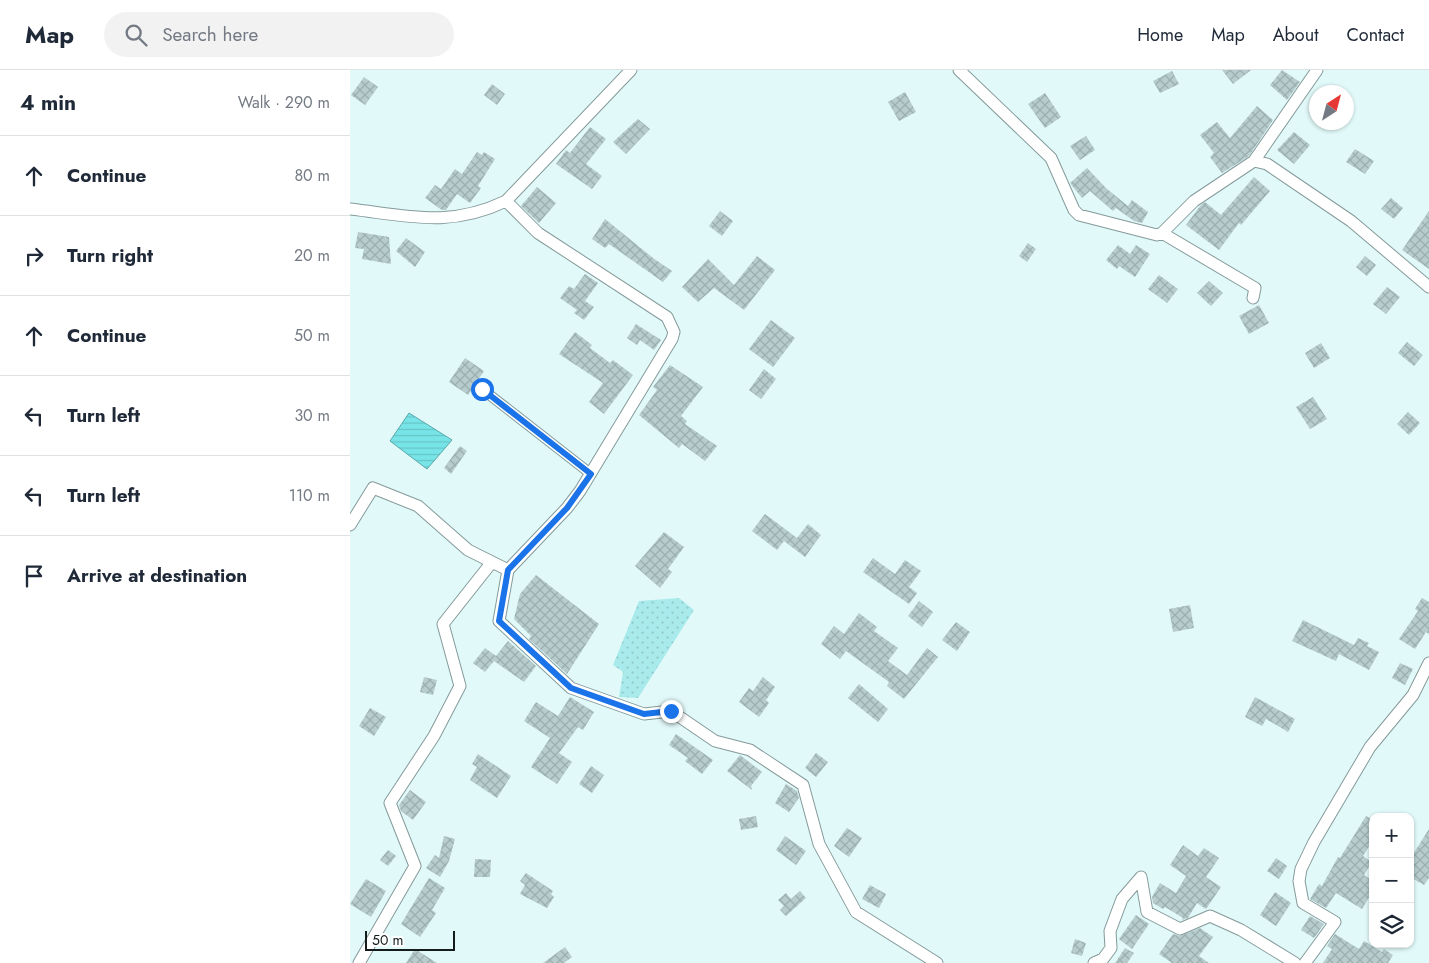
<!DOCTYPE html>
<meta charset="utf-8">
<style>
body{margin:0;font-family:Jost,sans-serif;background:#f2f2f3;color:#1f2937}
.controls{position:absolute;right:15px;bottom:15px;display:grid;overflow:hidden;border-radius:10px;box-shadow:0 1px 4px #0004}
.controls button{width:45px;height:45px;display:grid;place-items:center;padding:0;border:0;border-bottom:1px solid #e0e1e3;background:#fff;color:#1f2937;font:25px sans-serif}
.compass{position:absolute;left:959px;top:15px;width:45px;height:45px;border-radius:50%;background:#fff;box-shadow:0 1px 4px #0004;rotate:36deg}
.scale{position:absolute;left:15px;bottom:12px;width:90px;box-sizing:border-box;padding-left:5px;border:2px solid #131b1b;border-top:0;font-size:14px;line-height:18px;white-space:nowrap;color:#131b1b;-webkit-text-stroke:4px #fff;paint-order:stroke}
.stop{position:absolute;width:15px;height:15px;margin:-11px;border:4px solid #1a73e8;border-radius:50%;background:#fff}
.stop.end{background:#1a73e8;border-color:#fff;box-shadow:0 1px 5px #0008}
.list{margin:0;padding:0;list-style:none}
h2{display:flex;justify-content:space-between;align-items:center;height:65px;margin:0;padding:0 20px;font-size:21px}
h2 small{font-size:16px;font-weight:400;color:#747a83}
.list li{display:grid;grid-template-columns:32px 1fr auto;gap:15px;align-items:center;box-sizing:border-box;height:80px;padding:0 20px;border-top:1px solid #e0e1e3}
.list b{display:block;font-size:19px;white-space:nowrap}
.list em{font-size:16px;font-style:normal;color:#747a83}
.icon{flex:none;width:28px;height:28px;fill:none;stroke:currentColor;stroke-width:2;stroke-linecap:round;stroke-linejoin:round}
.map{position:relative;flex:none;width:1079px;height:893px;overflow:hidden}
header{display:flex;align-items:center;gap:30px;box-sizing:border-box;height:70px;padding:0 25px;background:#fff;border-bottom:1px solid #e0e1e3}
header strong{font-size:24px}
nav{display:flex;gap:28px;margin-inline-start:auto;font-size:18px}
.search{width:350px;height:45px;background:#f2f2f3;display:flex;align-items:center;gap:12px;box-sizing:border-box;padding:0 18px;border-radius:28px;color:#747a83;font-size:19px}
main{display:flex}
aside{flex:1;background:#fff}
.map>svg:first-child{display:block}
.green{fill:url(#green-dots)}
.water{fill:url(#water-rules);stroke:#59a8aa}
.building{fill:url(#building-cross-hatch)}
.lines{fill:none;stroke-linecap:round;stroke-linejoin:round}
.pedestrian-casing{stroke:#859a9a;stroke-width:11}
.minor-casing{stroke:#859a9a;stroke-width:13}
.pedestrian{stroke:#fff;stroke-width:9}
.minor{stroke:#fff;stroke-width:11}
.route{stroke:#1a73e8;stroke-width:6}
</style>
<header>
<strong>Map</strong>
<div class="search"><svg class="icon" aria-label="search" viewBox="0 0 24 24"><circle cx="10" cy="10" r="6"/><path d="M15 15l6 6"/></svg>Search here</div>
<nav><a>Home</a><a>Map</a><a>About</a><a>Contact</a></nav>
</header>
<main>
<aside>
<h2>4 min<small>Walk · 290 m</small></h2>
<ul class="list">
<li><svg class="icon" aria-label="ahead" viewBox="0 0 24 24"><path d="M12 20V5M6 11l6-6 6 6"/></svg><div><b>Continue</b></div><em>80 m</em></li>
<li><svg class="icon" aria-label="right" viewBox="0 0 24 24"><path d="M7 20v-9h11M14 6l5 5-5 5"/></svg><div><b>Turn right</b></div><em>20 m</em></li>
<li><svg class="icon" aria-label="ahead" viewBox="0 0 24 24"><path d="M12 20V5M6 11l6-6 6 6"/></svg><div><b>Continue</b></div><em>50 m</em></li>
<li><svg class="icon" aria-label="left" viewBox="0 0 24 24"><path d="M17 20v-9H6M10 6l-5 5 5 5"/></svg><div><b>Turn left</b></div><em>30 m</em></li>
<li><svg class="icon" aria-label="left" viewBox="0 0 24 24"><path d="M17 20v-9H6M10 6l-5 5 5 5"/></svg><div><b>Turn left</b></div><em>110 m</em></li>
<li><svg class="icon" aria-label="arrive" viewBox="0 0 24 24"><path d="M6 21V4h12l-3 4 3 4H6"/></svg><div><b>Arrive at destination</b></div></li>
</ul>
</aside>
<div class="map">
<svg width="1079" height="893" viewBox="0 0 1079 893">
<defs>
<pattern id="green-dots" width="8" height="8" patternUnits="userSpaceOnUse" patternTransform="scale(1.25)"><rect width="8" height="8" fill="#a9ebec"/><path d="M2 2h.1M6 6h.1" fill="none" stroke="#91c9ca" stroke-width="1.8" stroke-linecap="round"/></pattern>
<pattern id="water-rules" width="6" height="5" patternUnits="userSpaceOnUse" patternTransform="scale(1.25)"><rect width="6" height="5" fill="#77e5e8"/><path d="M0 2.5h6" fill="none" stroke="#66c4c6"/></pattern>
<pattern id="building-cross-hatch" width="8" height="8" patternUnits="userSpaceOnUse" patternTransform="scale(1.25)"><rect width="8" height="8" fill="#b6cccd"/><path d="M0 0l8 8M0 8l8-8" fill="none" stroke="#9cafaf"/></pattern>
</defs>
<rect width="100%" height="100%" fill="#e2f9f9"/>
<path class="green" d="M329 528 344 540 288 628 269 627 273 602 263 595 289 531Z"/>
<path class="water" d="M59 343 102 370 77 399 40 371Z"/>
<path class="building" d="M872 0H901L883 14Z
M932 0 950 12 937 30 920 15Z
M822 1 829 14 810 23 803 11Z
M14 7 28 17 15 35 1 25Z
M142 14 155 24 147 35 134 25Z
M555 22 566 42 549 51 538 32Z
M695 23 711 47 695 58 678 34Z
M907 36 923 50 899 86 872 103 860 87 864 83 850 65 867 52 880 68Z
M288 49 300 59 276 84 263 72Z
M240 57 256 69 236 94 252 106 242 119 206 94 216 80 220 83Z
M944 62 960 75 944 94 927 80Z
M736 66 745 80 730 90 720 76Z
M1005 79 1024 91 1015 104 996 92Z
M127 82 132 85 134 82 145 89 128 116 131 118 120 133 107 124 96 140H92L75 128 85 115 91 119 105 99 112 104Z
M737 98 757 119 778 136 782 130 798 142 792 153 784 151 766 138 763 141 740 121 732 128 720 113Z
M904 107 920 121 891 155 889 153 869 180 836 155 850 136 855 132 871 145Z
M187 117 206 133 189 153 171 136Z
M1041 128 1053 138 1044 149 1031 139Z
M370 141 383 151 372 166 359 156Z
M1079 141V199L1052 180Z
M255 149 303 188 322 201 313 212 259 174 255 178 242 169Z
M8 162 39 167 41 194 12 189 14 179 5 178Z
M56 168 75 182 65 197 46 181Z
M678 173 686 179 677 192 669 186Z
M768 175 780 184 786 175 800 184 785 207 769 196 767 199 756 190Z
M407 186 425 200 394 240 364 218 348 232 332 217 358 189 384 215Z
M1015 186 1026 195 1017 206 1006 197Z
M235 204 248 213 235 231 244 237 234 250 224 243 227 240 210 228 219 216 224 219Z
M809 205 828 219 817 233 798 219Z
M859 211 873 223 861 236 847 223Z
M1037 217 1050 227 1036 244 1023 234Z
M909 235 919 253 899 264 889 246Z
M421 250 445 268 423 297 399 279Z
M286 254 311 270 304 280 290 270 287 275 277 268Z
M225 262 242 275 240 278 260 293 263 290 283 305 254 344 239 332 253 313 209 284Z
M1057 272 1073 285 1064 296 1048 283Z
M971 273 980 288 964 298 955 283Z
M115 288 134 301 118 325 99 312Z
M320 295 353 317 331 346 337 351 335 354 367 376 355 391 332 374 329 378 289 345 307 320 303 317Z
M414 299 426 309 411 329 399 320Z
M963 327 977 349 960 359 946 337Z
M1058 342 1070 353 1059 365 1047 354Z
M110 376 117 381 101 404 94 398Z
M415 444 447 468 458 454 471 465 455 487 434 471 427 480 402 461Z
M314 462 334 477 318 499 322 502 310 518 285 496Z
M523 488 545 504 555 490 571 501 559 517 567 523 559 534 513 502Z
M186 505 249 554 217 604 179 569 181 566 164 549 170 524Z
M1072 528 1079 532V564L1076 562 1065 579 1049 569 1068 541 1065 539Z
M569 531 583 542 572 557 558 546Z
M840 535 844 558 823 562 819 539Z
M509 543 527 557 524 561 548 578 538 591 557 605 577 578 588 587 554 629 537 616 539 612 496 581 490 589 471 574 484 556 494 564Z
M953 550 1004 575 1008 568 1019 573 1017 576 1029 582 1019 600 989 584 986 591 942 571Z
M606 552 620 562 607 581 592 570Z
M158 571 186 596 174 612 144 591 135 602 123 593 135 578 146 586Z
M1050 593 1063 599 1055 615 1042 608Z
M74 607 87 610 83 625 70 622Z
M413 607 425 617 416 630 419 633 409 647 389 632 399 618 403 621Z
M509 614 538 639 528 652 498 628Z
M220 627 244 642 233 660 228 657 209 683 222 692 207 714 181 697 200 668 174 651 186 632 208 646Z
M905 627 945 649 938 662 916 649 912 656 895 647Z
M20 638 36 647 24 666 9 656Z
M326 664 363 690 352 704 335 691 338 688 319 675Z
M466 683 478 692 466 707 455 698Z
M128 684 161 706 147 728 120 710 127 697 122 694Z
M390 685 412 702 401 716 402 720 377 701Z
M241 696 254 705 242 723 229 714Z
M436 714 447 721 449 728 439 742 425 733Z
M60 720 76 732 63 750 51 741 49 735Z
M406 746 408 757 391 760 389 749Z
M1016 746 1023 750V770L1013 786 1022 792 1014 805 1023 811V821L1012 839 986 823 976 838 960 829 969 814 972 816 988 787 990 788Z
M497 758 512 768 499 787 484 776Z
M1079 759V808L1074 815 1060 807V789Z
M94 766 105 769 99 791 90 807 76 798 85 785 89 788Z
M435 766 456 781 446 795 426 780Z
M833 775 848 786 854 778 869 788 856 807 871 817 856 839 847 833 838 848 832 850 833 848 815 837 813 839 803 833 802 827 810 813 826 823 836 806 820 795Z
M38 780 46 786 38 796 30 790Z
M926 788 937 796 929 809 917 801Z
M125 789 141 790 140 807H124Z
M176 803 203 821 201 824 204 827 197 838 170 824 175 815 170 811Z
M79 808 95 818 82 840 86 843 70 867 51 854Z
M16 809 36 821 21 847 0 834Z
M520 815 536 824 529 838 512 829Z
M450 821 456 828 436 846 430 840 434 836 428 830 436 823 441 829Z
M925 822 941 833 926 856 910 845Z
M786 845 799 854 782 879 769 869Z
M960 846 974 854 964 868 951 860Z
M850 858 863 867 849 886 859 893H822L809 884 823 864 830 866Z
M985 864 1009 879 1014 871 1032 882 1034 879 1043 885 1038 893H973L982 879 977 876Z
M725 869 736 873 732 886 721 883Z
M215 877 222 887 214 893H193Z
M775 878 784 883 777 893H765Z
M65 879 87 893H56Z"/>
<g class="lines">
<g class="pedestrian-casing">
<path id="pedestrian" d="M132 319 241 404"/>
</g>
<g class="minor-casing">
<path id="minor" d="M609 0 701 88 724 140 729 145 807 165 812 163 844 131 904 91 917 94 1001 151 1079 217
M904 91 967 0
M0 139C59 146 100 158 156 131L281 0
M812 163 905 218 903 228
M0 455 23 418 68 436 118 480 158 500 217 438 230 421 322 269 324 262 317 247 188 163 156 131
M158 500 149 551 221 618 294 644 321 641 365 671 400 680 453 715 469 774 506 842 587 893
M9 893 65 796 40 733 84 666 110 616 93 554 142 492
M744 893 753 889 761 878 760 861 772 829 791 807 797 842 830 859 860 846 891 860 945 893
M955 893 985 852 953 833 949 811 951 799 964 772 1020 677 1063 625 1079 593"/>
</g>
<use href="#pedestrian" class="pedestrian"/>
<use href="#minor" class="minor"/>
</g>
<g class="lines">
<path class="route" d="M132 319 241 404 217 438 158 500 149 551 221 618 294 644 321 641"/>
</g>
</svg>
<div class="controls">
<button>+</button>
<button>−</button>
<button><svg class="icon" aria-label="layers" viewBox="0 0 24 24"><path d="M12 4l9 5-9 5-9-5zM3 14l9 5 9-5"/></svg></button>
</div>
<svg class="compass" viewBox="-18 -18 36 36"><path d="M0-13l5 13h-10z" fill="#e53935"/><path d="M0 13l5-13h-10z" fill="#747a83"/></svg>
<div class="scale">50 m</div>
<div class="stop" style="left:132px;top:319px"></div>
<div class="stop end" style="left:321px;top:641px"></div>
</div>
</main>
